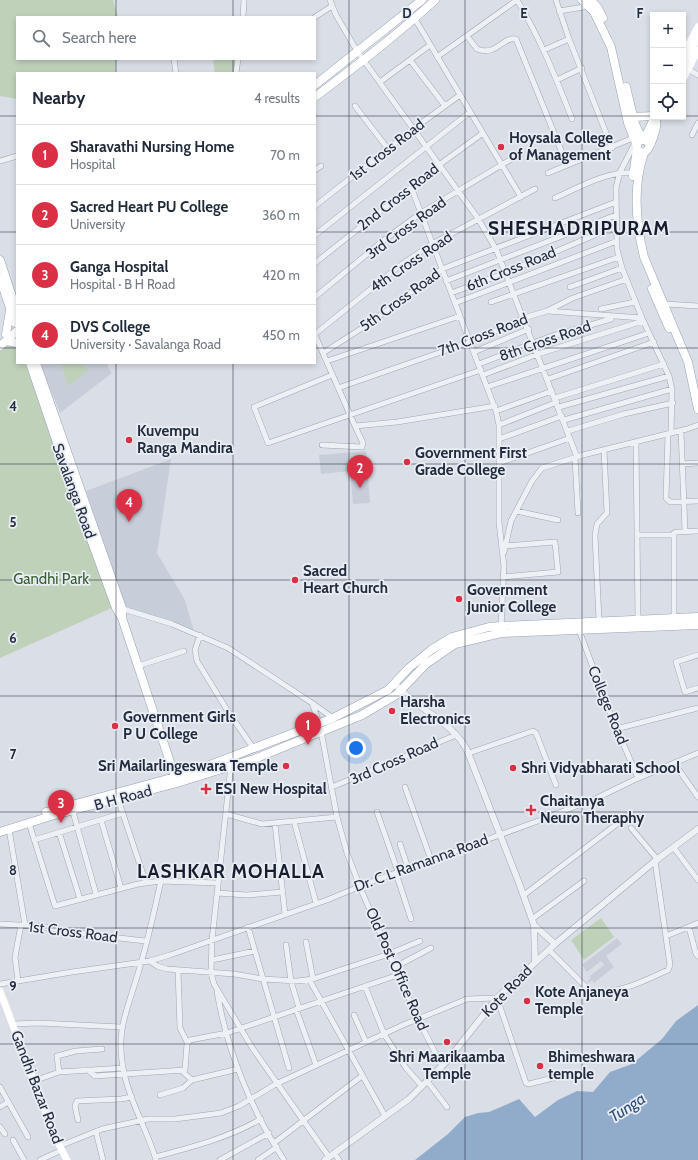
<!DOCTYPE html>
<meta charset="utf-8">
<style>
body{margin:0;font-family:Cabin,sans-serif;background:#f6f6f7;color:#1f2937}
.controls{position:absolute;right:12px;top:12px;display:grid;overflow:hidden;border-radius:0px;box-shadow:0 2px 6px #0003}
.controls button{width:36px;height:36px;display:grid;place-items:center;padding:0;border:0;border-bottom:1px solid #e0e1e3;background:#fff;color:#1f2937;font:20px sans-serif}
.you{position:absolute;left:356px;top:748px;width:14px;height:14px;margin:-10px;border:3px solid #fff;border-radius:50%;background:#1a73e8;box-shadow:0 0 0 6px #1a73e833}
.badge{display:grid;place-items:center;width:26px;height:26px;border-radius:50%;background:#da3046;color:#fff;font-size:13px;font-weight:700}
.pin{position:absolute;translate:-50% -33px;filter:drop-shadow(0 1px 2px #0008)}
.pin::after{content:'';position:absolute;top:21px;width:14px;height:12px;background:inherit;clip-path:polygon(0 0,100% 0,50% 100%)}
.list{margin:0;padding:0;list-style:none}
h2{display:flex;justify-content:space-between;align-items:center;height:52px;margin:0;padding:0 16px;font-size:17px}
h2 small{font-size:13px;font-weight:400;color:#747a83}
.list li{display:grid;grid-template-columns:26px 1fr auto;gap:12px;align-items:center;box-sizing:border-box;height:60px;padding:0 16px;border-top:1px solid #e0e1e3}
.list b{display:block;font-size:15px;white-space:nowrap}
.list p{margin:0;font-size:13px;white-space:nowrap;color:#747a83}
.list em{font-size:13px;font-style:normal;color:#747a83}
.icon{flex:none;width:22px;height:22px;fill:none;stroke:currentColor;stroke-width:2;stroke-linecap:round;stroke-linejoin:round}
.map{position:relative;flex:none;width:698px;height:1160px;overflow:hidden}
.search{position:absolute;background:#fff;box-shadow:0 2px 6px #0003;left:16px;top:16px;width:300px;height:44px;display:flex;align-items:center;gap:10px;box-sizing:border-box;padding:0 14px;border-radius:0px;color:#747a83;font-size:15px}
.panel{position:absolute;background:#fff;box-shadow:0 2px 6px #0003;left:16px;top:72px;width:300px;height:292px;border-radius:0px}
.map>svg:first-child{display:block}
.built{fill:#c8ced9}
.green{fill:#c0d1ba}
.water{fill:#91accb}
.lines{fill:none;stroke-linecap:round;stroke-linejoin:round}
.minor-casing{stroke:#9fa6b1;stroke-width:6}
.tertiary-casing{stroke:#9fa6b1;stroke-width:7}
.primary-casing{stroke:#98a3b3;stroke-width:9}
.minor{stroke:#edf0f5;stroke-width:5}
.tertiary{stroke:#edf0f5;stroke-width:6}
.secondary{stroke:#fff;stroke-width:7}
.primary{stroke:#fff;stroke-width:8}
.grid{fill:none;stroke:#232c3e;stroke-width:1;stroke-opacity:0.55}
.poi-dot{fill:#da3046;stroke:#e9eef4;stroke-width:1.5}
.labels{text-anchor:middle;stroke-width:3.5;stroke-linejoin:round;paint-order:stroke}
.poi-label{font-size:15px;font-weight:bold;fill:#232c3e;stroke:#e9eef4;text-anchor:start}
.street-label{font-size:15px;fill:#232c3e;stroke:#e9eef4}
.park-label{font-size:15px;fill:#365b2f;stroke:#e9eef4}
.water-label{font-size:16px;font-style:italic;fill:#2a4a75;stroke:#e9eef4}
.district-label{font-size:19px;font-weight:bold;letter-spacing:1px;fill:#161d2e;stroke:#e9eef4}
.grid-label{font-size:13px;text-anchor:middle;font-weight:bold;fill:#232c3e;stroke:#e9eef4;stroke-width:3.5;stroke-linejoin:round;paint-order:stroke}
</style>
<div class="map">
<svg width="698" height="1160" viewBox="0 0 698 1160">
<rect width="100%" height="100%" fill="#dadfe7"/>
<path class="built" d="M40 363H110L107 365 112 373 60 413Z
M366 451 370 503 353 504 350 471 321 474 319 455Z
M171 459 157 553 185 600 194 631 126 609 86 491Z
M617 938 622 944 606 956 614 967 594 983 592 980 589 983 587 981 591 978 590 976 604 965 601 961 587 972 582 965Z"/>
<path class="green" d="M0 0H113L118 17H17V59H116L115 73H17V99L0 96Z
M213 59H236L233 73H215Z
M17 335V363H30L114 607 0 658V349Z
M61 363H83L89 371 68 386Z
M601 918 614 937 584 960 571 940Z"/>
<path class="water" d="M698 1005V1160H415L448 1134 465 1117 478 1113 489 1112 519 1099 535 1117 558 1100 577 1091 593 1092 610 1072 632 1064 662 1039 676 1021Z"/>
<g class="lines">
<g class="minor-casing">
<path id="minor" d="M330 0 336 15 357 51 477 217 496 249 577 457
M517 0C540 38 556 78 572 119
M556 0 569 39 612 148
M559 11 590 6
M243 17 244 0
M315 17 332 6
M415 19 521 197
M467 36 477 49C496 57 503 36 516 39L567 165
M544 50 569 39
M437 57 517 0
M174 59 176 73
M410 60 445 106
M688 69 698 75
M236 73 238 59
M557 80 582 68
M380 82 430 45
M355 106 388 149
M692 135 698 123
M635 143 620 172 616 188 617 249 622 268 642 318 669 376 672 389 671 433
M0 161 17 156
M315 170 321 166
M548 173 633 138
M411 187 496 411 499 425V522L504 567
M555 198C580 187 606 171 634 173
M315 206 413 129 460 95
M315 235 470 112
M315 263 439 165 483 133
M446 281 616 215
M570 287 622 268
M451 293 500 275 602 232 616 229
M315 297 384 240 421 213 520 154
M491 302 619 257
M455 303 617 241
M665 304 698 306
M601 309 635 302
M548 311 642 318
M315 334 402 264 432 244 535 189
M315 335 355 426 397 422 495 406
M474 352 529 329
M323 353 370 323 442 269 616 202
M327 361 460 316
M479 364 549 337 611 319
M332 375 254 407 268 443 481 370
M483 375 538 354 643 321
M548 379 654 342
M487 387 649 333
M338 388 470 342 524 318 547 311 573 298 627 279
M555 398 664 364
M559 407 669 376
M496 411 552 391
M564 420 672 389
M499 425 557 402
M568 431 624 414 673 403
M681 431 685 531
M668 434 666 498 670 502 698 501
M499 439 562 416
M636 442 638 619
M322 445 362 447 363 443 355 426
M575 458 578 513
M499 463 570 438
M683 464 698 463
M516 511 558 520
M637 535H674
M504 552 511 521 532 481 542 468 583 455 687 429 698 425
M503 577 558 572 555 542 505 546
M120 608 172 624 228 648 312 703 319 723
M674 618V533L676 532 698 531
M599 621 595 535 597 524 607 513 604 450
M501 628 504 564
M579 630 610 713 638 778
M200 635 195 650 197 661 229 713 254 749
M698 655 676 662 685 692 698 688
M138 666 184 651
M312 703 333 718
M616 729 698 708
M321 731 337 817 347 853 362 892 418 1019 442 1066
M469 753 533 731 536 733 556 785
M674 763 698 797
M231 765 212 940 211 973 214 984 253 1049 329 1157
M332 787 456 735
M405 787 431 860
M118 799 146 883
M73 812 96 894
M377 812 398 872
M226 814 262 824 337 817
M101 820 121 888
M294 821 316 903
M29 823 55 906 138 884 161 881 218 883
M275 824 285 914
M631 828 658 860
M9 829 25 925
M59 832 80 899
M34 840 123 813
M400 844 408 868
M674 848 698 880
M396 873 411 919
M217 893 247 895 282 892
M524 895 630 814
M532 919 584 881
M0 924 37 926 92 935 146 941
M248 927 289 1068
M689 927 696 954 698 956
M666 936 698 923
M306 942 313 979
M286 945 291 981 299 1008
M549 950 589 990C614 997 646 980 668 970L670 965 655 861
M212 960 255 951
M150 961 157 966 167 969 234 974 263 979 297 981 313 979 389 954 420 941
M395 967 431 948
M178 970 180 1028 187 1042
M309 979 385 1116
M18 981 15 957 21 925
M0 984 72 972 150 961 170 955 327 900 368 883 538 821 597 798 634 780 698 753
M365 986 384 1034 406 1068 422 1086
M217 991C226 1048 252 1112 284 1160
M296 1009 316 1065
M354 1015 366 1042
M13 1024 39 1023 121 1027
M88 1070 95 1076 185 1070 187 1044 190 1040 227 1033 398 975
M182 1071 192 1080 238 1069
M59 1072 57 1056 76 1051 102 1049
M34 1081 59 1072 123 1068
M427 1081 447 1107
M0 1087 28 1137
M160 1095 183 1088 192 1080
M0 1107 8 1102
M78 1120 75 1106 77 1101 121 1099 132 1097
M0 1127 5 1134
M96 1132 103 1160
M13 1140 24 1160
M274 1143 362 1076
M60 1146 102 1129 148 1119H175L221 1113 239 1106 276 1084 403 1025 467 999 497 998 526 1083 529 1084 553 1078
M334 1153 339 1160
M155 1157C192 1147 228 1138 261 1119
M40 1160 62 1150
M156 1160C148 1132 132 1106 125 1077 114 1032 127 1012 139 970 148 941 154 911 161 881
M220 1160 269 1133
M258 1160 277 1147"/>
</g>
<g class="tertiary-casing">
<path id="tertiary" d="M398 687C419 710 452 722 467 750L519 883 534 925 535 962
M534 925 555 944
M325 1160 409 1099 447 1061 497 998 555 944 655 861 698 829"/>
</g>
<g class="primary-casing">
<path id="primary" d="M582 0 594 12 611 47 628 123 637 146
M591 0 598 8 603 18
M683 66 698 36
M315 85 422 0
M626 87 635 124 642 139
M315 97C356 66 397 35 435 0
M633 117 653 116
M644 139 652 123 658 117
M638 142 644 139 650 144
M640 152 644 153C650 150 658 127 656 120
M644 153C633 185 636 224 644 257L688 362 698 409
M633 176 637 149
M0 260 17 312
M0 278 15 323
M652 289 669 328
M6 334 10 311
M6 341 17 343
M0 346 17 331
M30 363 73 490 116 608 122 618 176 780
M36 363 122 608V617
M46 812 186 774 333 718 388 690 409 668 431 650 452 637 489 627 501 626 698 617
M0 832 51 816 177 783 254 759 362 715 396 695 426 664 455 644 501 633 698 625"/>
</g>
<use href="#minor" class="minor"/>
<use href="#tertiary" class="tertiary"/>
<path class="secondary" d="M683 55 698 27
M683 79 698 50
M0 991 55 1137 67 1160"/>
<use href="#primary" class="primary"/>
</g>
<path class="grid" d="M116 0V17M233 0V17M349 0V1160M465 0V1160M582 0V1160M116 59V73M233 59V73M0 116H17M315 116H653M683 116H698M0 232H17M315 232H698M0 348H17M315 348H698M116 363V1160M233 363V1160M0 464H698M0 580H698M0 696H698M0 812H698M0 928H698M0 1044H698"/>
<g class="poi-dot">
<circle cx="501" cy="147" r="4"/>
<circle cx="129" cy="440" r="4"/>
<circle cx="407" cy="462" r="4"/>
<circle cx="295" cy="580" r="4"/>
<circle cx="459" cy="599" r="4"/>
<circle cx="392" cy="711" r="4"/>
<circle cx="115" cy="726" r="4"/>
<circle cx="286" cy="766" r="4"/>
<circle cx="513" cy="768" r="4"/>
<path d="M204 783h4v4h4v4h-4v4h-4v-4h-4v-4h4z"/>
<path d="M529 804h4v4h4v4h-4v4h-4v-4h-4v-4h4z"/>
<circle cx="527" cy="1001" r="4"/>
<circle cx="447" cy="1042" r="4"/>
<circle cx="540" cy="1066" r="4"/>
</g>
<g class="labels">
<g class="poi-label">
<text x="509" y="143">Hoysala College<tspan x="509" dy="17">of Management</tspan></text>
<text x="137" y="436">Kuvempu<tspan x="137" dy="17">Ranga Mandira</tspan></text>
<text x="415" y="458">Government First<tspan x="415" dy="17">Grade College</tspan></text>
<text x="303" y="576">Sacred<tspan x="303" dy="17">Heart Church</tspan></text>
<text x="467" y="595">Government<tspan x="467" dy="17">Junior College</tspan></text>
<text x="400" y="707">Harsha<tspan x="400" dy="17">Electronics</tspan></text>
<text x="123" y="722">Government Girls<tspan x="123" dy="17">P U College</tspan></text>
<text x="278" y="771" text-anchor="end">Sri Mailarlingeswara Temple</text>
<text x="521" y="773">Shri Vidyabharati School</text>
<text x="215" y="794">ESI New Hospital</text>
<text x="540" y="806">Chaitanya<tspan x="540" dy="17">Neuro Theraphy</tspan></text>
<text x="535" y="997">Kote Anjaneya<tspan x="535" dy="17">Temple</tspan></text>
<text x="447" y="1062" text-anchor="middle">Shri Maarikaamba<tspan x="447" dy="17">Temple</tspan></text>
<text x="548" y="1062">Bhimeshwara<tspan x="548" dy="17">temple</tspan></text>
</g>
<g class="street-label">
<text transform="translate(387 150) rotate(-38)" y="5">1st Cross Road</text>
<text transform="translate(398 197) rotate(-38)" y="5">2nd Cross Road</text>
<text transform="translate(406 228) rotate(-36)" y="5">3rd Cross Road</text>
<text transform="translate(411 262) rotate(-34)" y="5">4th Cross Road</text>
<text transform="translate(511 269) rotate(-22)" y="5">6th Cross Road</text>
<text transform="translate(400 300) rotate(-36)" y="5">5th Cross Road</text>
<text transform="translate(483 335) rotate(-21)" y="5">7th Cross Road</text>
<text transform="translate(545 341) rotate(-19)" y="5">8th Cross Road</text>
<text transform="translate(74 491) rotate(70)" y="5">Savalanga Road</text>
<text transform="translate(608 705) rotate(68)" y="5">College Road</text>
<text transform="translate(394 761) rotate(-24)" y="5">3rd Cross Road</text>
<text transform="translate(123 798) rotate(-15)" y="5">B H Road</text>
<text transform="translate(421 863) rotate(-20)" y="5">Dr. C L Ramanna Road</text>
<text transform="translate(73 932) rotate(7)" y="5">1st Cross Road</text>
<text transform="translate(397 969) rotate(66)" y="5">Old Post Office Road</text>
<text transform="translate(507 991) rotate(-46)" y="5">Kote Road</text>
<text transform="translate(37 1087) rotate(69)" y="5">Gandhi Bazar Road</text>
</g>
<g class="park-label">
<text x="51" y="584">Gandhi Park</text>
</g>
<g class="water-label">
<text transform="translate(627 1107) rotate(-33)" y="6">Tunga</text>
</g>
<g class="district-label">
<text x="579" y="235">SHESHADRIPURAM</text>
<text x="231" y="878">LASHKAR MOHALLA</text>
</g>
</g>
<g class="grid-label">
<text x="407" y="18">D</text>
<text x="524" y="18">E</text>
<text x="640" y="18">F</text>
<text x="13" y="411">4</text>
<text x="13" y="527">5</text>
<text x="13" y="643">6</text>
<text x="13" y="759">7</text>
<text x="13" y="875">8</text>
<text x="13" y="991">9</text>
</g>
</svg>
<div class="controls">
<button>+</button>
<button>−</button>
<button><svg class="icon" aria-label="locate" viewBox="0 0 24 24"><circle cx="12" cy="12" r="6"/><path d="M12 2v4M12 18v4M2 12h4M18 12h4"/></svg></button>
</div>
<div class="you"></div>
<div class="pin badge" style="left:308px;top:745px">1</div>
<div class="pin badge" style="left:360px;top:488px">2</div>
<div class="pin badge" style="left:61px;top:823px">3</div>
<div class="pin badge" style="left:129px;top:522px">4</div>
<div class="search"><svg class="icon" aria-label="search" viewBox="0 0 24 24"><circle cx="10" cy="10" r="6"/><path d="M15 15l6 6"/></svg>Search here</div>
<section class="panel">
<h2>Nearby<small>4 results</small></h2>
<ul class="list">
<li><span class="badge">1</span><div><b>Sharavathi Nursing Home</b><p>Hospital</p></div><em>70 m</em></li>
<li><span class="badge">2</span><div><b>Sacred Heart PU College</b><p>University</p></div><em>360 m</em></li>
<li><span class="badge">3</span><div><b>Ganga Hospital</b><p>Hospital · B H Road</p></div><em>420 m</em></li>
<li><span class="badge">4</span><div><b>DVS College</b><p>University · Savalanga Road</p></div><em>450 m</em></li>
</ul>
</section>
</div>
